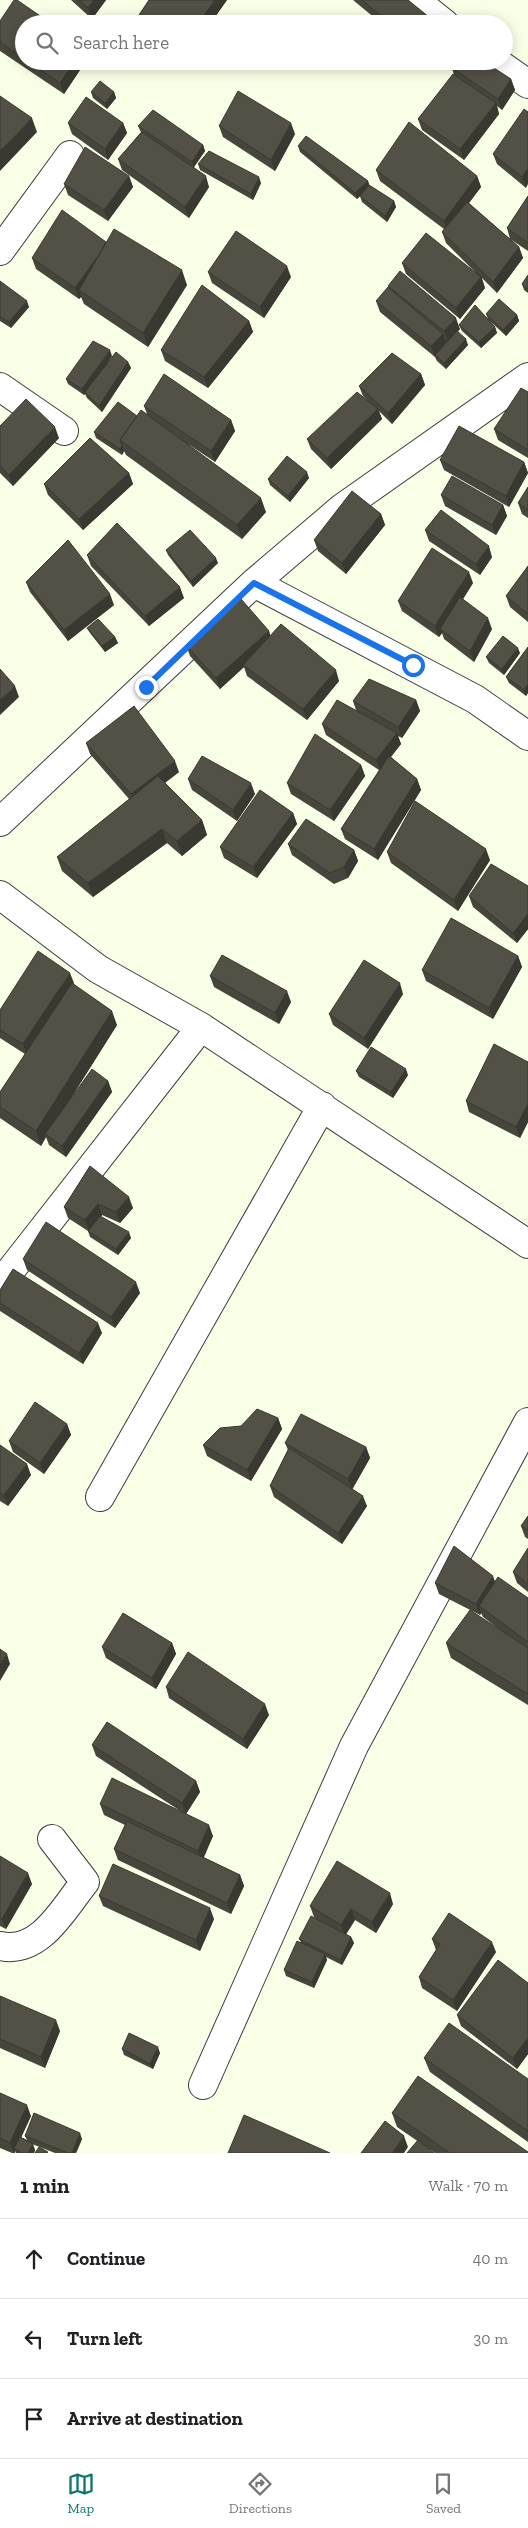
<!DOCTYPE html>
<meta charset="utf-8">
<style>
body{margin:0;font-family:"Zilla Slab",serif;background:#f6f6f6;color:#202124}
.stop{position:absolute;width:15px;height:15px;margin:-11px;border:4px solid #1a73e8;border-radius:50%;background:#fff}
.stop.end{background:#1a73e8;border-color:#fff;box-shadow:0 1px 5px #0008}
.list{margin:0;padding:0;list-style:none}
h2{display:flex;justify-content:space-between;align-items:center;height:65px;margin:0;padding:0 20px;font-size:21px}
h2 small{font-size:16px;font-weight:400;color:#757577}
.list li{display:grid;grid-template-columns:32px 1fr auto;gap:15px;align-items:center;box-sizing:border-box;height:80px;padding:0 20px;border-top:1px solid #e0e0e0}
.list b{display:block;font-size:19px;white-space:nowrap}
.list em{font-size:16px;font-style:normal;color:#757577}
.icon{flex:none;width:28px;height:28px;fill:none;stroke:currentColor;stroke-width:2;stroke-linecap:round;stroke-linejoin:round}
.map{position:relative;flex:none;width:528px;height:2153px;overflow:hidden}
.search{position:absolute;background:#fff;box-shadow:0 2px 12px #0003;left:15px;right:15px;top:15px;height:55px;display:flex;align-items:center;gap:12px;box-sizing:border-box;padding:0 18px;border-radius:28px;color:#757577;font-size:19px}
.sheet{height:305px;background:#fff}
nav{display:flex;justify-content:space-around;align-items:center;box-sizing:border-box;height:70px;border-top:1px solid #e0e0e0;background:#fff;font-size:14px;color:#757577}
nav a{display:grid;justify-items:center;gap:2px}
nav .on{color:#0f766e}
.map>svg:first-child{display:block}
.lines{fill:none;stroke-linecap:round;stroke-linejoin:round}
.minor-casing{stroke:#3d3d3d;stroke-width:30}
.minor{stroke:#fff;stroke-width:28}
.wall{fill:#47463c}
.shaded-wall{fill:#3a3931}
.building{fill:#535146;stroke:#3a3931}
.route{stroke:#1a73e8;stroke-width:6}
</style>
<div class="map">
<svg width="528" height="2153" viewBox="0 0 528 2153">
<rect width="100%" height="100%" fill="#f9ffe7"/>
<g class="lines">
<g class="minor-casing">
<path id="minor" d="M415 0 445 24
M495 61 528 84
M0 251 70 155
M0 387 64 431
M254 583 475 699 528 736
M0 822 254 583 342 508 528 377
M0 895 98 969 201 1027 528 1244
M0 1284 201 1027
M100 1497 322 1106
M0 1946C40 1955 64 1908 85 1882L52 1839
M203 2085 354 1746 528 1422"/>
</g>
<use href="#minor" class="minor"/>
</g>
<path class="wall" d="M71 0H106L92 19Z
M149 0H227L210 24H143L139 15Z
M353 0H408L431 24H382Z
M0 21 24 24V61H86L64 94 0 51Z
M452 68 511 79 515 90 502 110 497 106 499 114 464 160 422 130 418 119 454 75Z
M91 92H114L116 98 107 109 93 98Z
M528 112 526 188 497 164 493 154Z
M68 123H123L127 133 108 160 72 134Z
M138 126 203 145 205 151 194 167 209 187 189 218 122 170 118 159 141 132Z
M219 126 295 134 275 171 223 137Z
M298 146 368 181 369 185 394 201 396 207 387 222 362 202 360 196 357 199 300 152Z
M198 164 261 183 253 200 200 170Z
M376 170 477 176 481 187 469 203 519 247 523 258 497 293 482 278 485 288 460 319 406 274 402 263 477 274 446 243 442 232 444 229 380 181Z
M129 176 133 187 108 221 68 195 64 184Z
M528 196V251L510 239 507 228Z
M106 242 187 285 148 347 84 304 81 297 79 299 36 269 32 258Z
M208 272 291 277 264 318 212 283Z
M528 275V293L524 290 522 284Z
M0 282 29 307 11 328 0 321Z
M388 286 460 329 458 331 468 345 446 369 437 361 435 357 380 312 376 301 389 288Z
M486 314 517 315 519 321 506 336 490 321 495 327 497 333 481 348 462 331 459 325 488 319Z
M249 321 253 332 208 388 165 361 161 350Z
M112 356 107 363 128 362 131 368 102 412 87 398 85 394 84 395 68 384 66 379Z
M421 374 425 385 392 424 379 411 382 419 331 469 311 449 307 439 367 400 363 396 359 386Z
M528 392V458L498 440 494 429Z
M144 406 231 420 235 431 215 462 188 444 266 512 242 539 126 455 124 451 122 455 96 438 94 432 137 416 147 414Z
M0 426 59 438 13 486 0 473Z
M440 460 524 462 528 473 509 507 444 470Z
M129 473 133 484 83 530 48 495 44 484Z
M309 478 290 502 270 485 268 479Z
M528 487V518L522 514 518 503Z
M441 495 503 505 507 516 496 535 445 506Z
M381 514 385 525 346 574 318 551 314 540Z
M425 530 492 557 480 575 429 541Z
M166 550 218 563 193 587 168 555Z
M87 555 184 598 149 626 91 566Z
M528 566V622L510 607 506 596Z
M26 582 114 605 68 641 30 592Z
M473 583 463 599 492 629 474 662 444 639 442 633 439 637 402 611 398 601Z
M87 628 115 637 118 643 105 652 90 633Z
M269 631 270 636 339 681 307 720 247 676 244 667 220 689 190 656 186 645Z
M528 647V693L526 696 509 683 506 677Z
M520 653 504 675 489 663 486 657Z
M416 700 420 711 402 738 398 736 401 744 391 757 417 779 421 790 378 860 345 839 341 829 379 770 326 735 322 724 356 710 353 701Z
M86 743 179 772 165 783 202 820 207 835 182 856 167 843 93 897 62 871 57 857 129 799 90 754Z
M361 765 365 776 334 821 291 794 287 783Z
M188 779 255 794 237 821 192 790Z
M293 813 297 824 257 878 224 858 220 847Z
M288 844 354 850 358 861 348 878 334 884 292 855Z
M387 852 490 860 458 911 391 863Z
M528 886V929L517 943 473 907 469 896Z
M518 956 522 967 493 1019 426 981 422 970Z
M210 976 291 1002 279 1024 214 987Z
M74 983 73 984 117 1025 71 1098 108 1081 112 1092 66 1157 49 1145 46 1137 41 1146 0 1118V1092L25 1054 0 1038V1010Z
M403 994 368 1049 333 1025 329 1014Z
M528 1062V1122L520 1138 469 1112 466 1101Z
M356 1071 408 1075 393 1098 359 1077Z
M90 1166 133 1208 120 1223 102 1215 101 1217 131 1238 118 1255 90 1237 88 1231 68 1218 64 1207Z
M23 1259 140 1293 115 1328 27 1270Z
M0 1290 102 1333 83 1364 0 1311Z
M278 1418 282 1429 251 1481 207 1456 203 1445 241 1426Z
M67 1424 71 1435 44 1474 13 1452 9 1441Z
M285 1443 366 1447 370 1458 352 1489 367 1506 342 1544 274 1497 270 1486 288 1450Z
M0 1445 31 1475 8 1506 0 1501Z
M528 1516V1539L525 1537 521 1526Z
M528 1548V1592L517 1583 513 1572Z
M495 1581 528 1598V1705L451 1658 446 1643 503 1632 483 1617 481 1613 480 1615 439 1594 435 1583Z
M172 1643 176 1654 156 1689 106 1658 102 1647Z
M166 1687 269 1715 247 1749 169 1698Z
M92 1745 196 1781 200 1792 186 1814 213 1836 203 1857 240 1875 244 1886 231 1914 118 1860 114 1849 125 1825 104 1815 100 1804 185 1814 96 1756Z
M0 1856 32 1884 6 1929 0 1926Z
M99 1896 214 1919 200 1951 103 1906Z
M393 1904 376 1933 355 1920 346 1934 351 1937 354 1943 342 1965 326 1957 327 1960 314 1988 286 1976 284 1970 301 1942 299 1939 319 1921 314 1917 310 1906Z
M432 1939 496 1952 457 2011 422 1988 419 1977 436 1950Z
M528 1983V2054L517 2069 461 2026 457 2015Z
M0 1996 60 2031 45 2068 0 2048Z
M122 2049 160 2053 153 2069 124 2055Z
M424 2058 528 2079V2142L430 2072Z
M0 2093 31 2116 21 2137 27 2140 25 2136 82 2139 76 2153H55L32 2144 35 2150 34 2153H16L15 2151V2153H12L0 2148Z
M392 2113 528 2153H435L397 2127Z"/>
<path class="shaded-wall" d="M94 0H106L92 19 88 8Z
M215 0H227L210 24H198Z
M429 17 431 24H423Z
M75 61H86L64 94 60 83Z
M511 79 515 90 502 110 498 99Z
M114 92 116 98 107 109 105 103Z
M496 103 499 114 464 160 460 149Z
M32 118 37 132 0 171V151Z
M123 123 127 133 108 160 105 149Z
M291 123 295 134 275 171 271 160Z
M203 145 205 151 194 167 192 162Z
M528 168V184L526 188 522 177Z
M129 176 133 187 108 221 104 210Z
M206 176 209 187 189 218 185 207Z
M477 176 481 187 447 232 444 221Z
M259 177 261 183 253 200 251 194Z
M368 181 370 187 357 199 355 193Z
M394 201 396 207 387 222 385 216Z
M108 243 79 290 81 297 79 299 75 288Z
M519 247 523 258 497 293 493 282Z
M287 266 291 277 264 318 260 307Z
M182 270 187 285 148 347 143 333Z
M481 277 485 288 460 319 456 308Z
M27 301 29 307 11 328 9 322Z
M517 315 519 321 506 336 503 330Z
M456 318 460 329 448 342 444 331Z
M249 321 253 332 208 388 204 377Z
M495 327 497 333 481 348 479 342Z
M443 334 447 344 435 355V357L431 346Z
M466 339 468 345 446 369 444 363Z
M110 350 112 356 86 393 85 392V394L84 395 82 389Z
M128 362 131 368 102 412 99 406Z
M421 374 425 385 392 424 388 413Z
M378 409 382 419 331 469 327 458Z
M231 420 235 431 215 462 211 451Z
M55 427 59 438 13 486 9 475Z
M122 446 124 451 122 455 120 449Z
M524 462 528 473 509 507 506 496Z
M307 472 309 478 290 502 288 496Z
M129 473 133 484 83 530 79 519Z
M261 498 266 512 242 539 237 525Z
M503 505 507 516 496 535 492 525Z
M381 514 385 525 346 574 342 563Z
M489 546 492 557 480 575 476 564Z
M216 558 218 563 193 587 191 581Z
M469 572 473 583 443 631 440 629 442 633 439 637 435 626Z
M180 587 184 598 149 626 145 616Z
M110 594 114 605 68 641 64 630Z
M488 618 492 629 474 662 470 651Z
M269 631 272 642 243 665 244 667 220 689 216 678Z
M115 637 118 643 105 652 102 646Z
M518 648 520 653 504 675 502 669Z
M336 670 339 681 307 720 303 709Z
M528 684V693L526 696 524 690Z
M15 686 19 697 0 715V700Z
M416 700 420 711 402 738 398 727Z
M397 733 401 744 380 770 376 760Z
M175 761 179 772 135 805 131 794Z
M361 765 365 776 334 821 330 810Z
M417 779 421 790 378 860 374 849Z
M251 783 255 794 237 821 233 810Z
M293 813 297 824 257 878 253 867Z
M202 820 207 835 182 856 177 841Z
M162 829 167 843 93 897 88 883Z
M486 849 490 860 458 911 454 900Z
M354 850 358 861 348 878 344 867Z
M528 914V929L517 943 513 933Z
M518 956 522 967 493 1019 489 1008Z
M70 973 74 983 27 1055 23 1044Z
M400 983 403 994 368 1049 364 1038Z
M287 991 291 1002 279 1024 275 1013Z
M112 1011 117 1025 47 1136 45 1134 46 1137 41 1146 36 1131Z
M406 1069 408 1075 393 1098 391 1092Z
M108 1081 112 1092 66 1157 62 1146Z
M528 1104V1122L520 1138 516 1127Z
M129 1197 133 1208 120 1223 116 1212Z
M98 1204 102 1215 89 1231 85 1220Z
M129 1232 131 1238 118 1255 116 1249Z
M136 1282 140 1293 115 1328 111 1317Z
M98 1323 102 1333 83 1364 79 1353Z
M278 1418 282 1429 251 1481 247 1470Z
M67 1424 71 1435 44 1474 40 1463Z
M366 1447 370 1458 352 1490 348 1479Z
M27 1464 31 1475 8 1506 4 1495Z
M363 1496 367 1506 342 1544 338 1533Z
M493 1576 497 1587 479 1606 481 1613 480 1615 476 1604Z
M172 1643 176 1654 156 1689 152 1678Z
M7 1654 10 1664 0 1681V1664Z
M265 1704 269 1715 247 1749 243 1739Z
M196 1781 200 1792 186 1814 182 1803Z
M209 1825 213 1836 202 1862 198 1851Z
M28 1873 32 1884 6 1929 2 1919Z
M240 1875 244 1886 231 1914 227 1903Z
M390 1893 393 1904 376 1933 372 1922Z
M210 1908 214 1919 200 1951 196 1940Z
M351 1909 355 1920 345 1936 341 1925Z
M351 1937 354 1943 342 1965 340 1960Z
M492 1942 496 1952 457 2011 453 2000Z
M325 1954 327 1960 314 1988 312 1982Z
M56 2020 60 2031 45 2068 41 2057Z
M528 2038V2054L517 2069 513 2058Z
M158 2047 160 2053 153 2069 150 2064Z
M27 2105 31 2116 16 2149 14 2148 15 2151 14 2153 10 2143Z
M80 2133 82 2139 76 2153H72Z
M404 2136 408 2147 404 2153H392Z
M33 2144 35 2150 34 2153H28Z"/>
<path class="building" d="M14 0H17L52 24H24V59L0 42V21Z
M79 0H94L88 8Z
M149 0H215L198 24H154L139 15Z
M362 0H408L429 17 423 24H391Z
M28 61H75L60 83Z
M456 61H483L511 79 498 99 452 68Z
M453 74 496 103 460 149 418 119Z
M100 81 114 92 105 103 91 92Z
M238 91 291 123 271 160 219 126Z
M0 96 32 118 0 151Z
M86 97 123 123 105 149 68 123Z
M524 109 528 112V168L522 177 493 154Z
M153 110 203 145 192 162 138 126Z
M409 122 477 176 444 221 376 170Z
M142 132 206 176 185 207 118 159Z
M306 136 368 181 355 193 298 146Z
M85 147 129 176 104 210 64 184Z
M209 151 259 177 251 194 198 164Z
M369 185 394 201 385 216 360 196Z
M528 196V243L507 228Z
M467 202 519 247 493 282 442 232Z
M62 210 106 242 98 256 75 288 32 258Z
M114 229 182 270 143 333 79 290Z
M236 231 287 266 260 307 208 272Z
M426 233 481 277 456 308 402 263Z
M400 271 456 318 444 331 388 286Z
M528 275V289L522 284Z
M0 281 27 301 9 322 0 317Z
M202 285 249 321 204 377 161 350Z
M388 287 443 334 431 346 376 301Z
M499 299 517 315 503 330 486 314Z
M475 305 495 327 479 342 459 325Z
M457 331 466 339 444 363 435 355Z
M93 341 110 350 82 389 66 379Z
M116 352 128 362 99 406 85 392Z
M392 353 421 374 388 413 359 386Z
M164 374 231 420 211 451 144 406Z
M521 388 528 392V450L494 429Z
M357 392 378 409 327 458 307 439Z
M26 399 55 427 9 475 0 466V426Z
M118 402 137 416 120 440 122 446 120 449 94 432Z
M141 410 261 498 237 525 120 440Z
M459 426 524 462 506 496 440 460Z
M90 438 129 473 79 519 44 484Z
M287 456 307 472 288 496 268 479Z
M452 476 503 505 492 525 441 495Z
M528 487V510L518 503Z
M352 491 381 514 342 563 314 540Z
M441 510 489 546 476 564 425 530Z
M117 523 180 587 145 616 87 555Z
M190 530 216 558 191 581 166 550Z
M68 540 110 594 64 630 26 582Z
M432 548 469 572 435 626 398 601Z
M528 566V614L506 596Z
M460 597 488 618 470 651 440 629Z
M241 599 269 631 216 678 186 645Z
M98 619 115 637 102 646 87 628Z
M281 624 336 670 303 709 243 665Z
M503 636 518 648 502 669 486 657Z
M528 647V684L524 690 506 677Z
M0 669 15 686 0 700Z
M369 679 416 700 398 727 353 701Z
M337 700 397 733 376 760 322 724Z
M134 706 175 761 131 794 86 743Z
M315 734 361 765 330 810 287 783Z
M202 756 251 783 233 810 188 779Z
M389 756 417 779 374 849 341 829Z
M158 776 202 820 177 841 162 829 88 883 57 857Z
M260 790 293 813 253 867 220 847Z
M415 801 486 849 454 900 387 852Z
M306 819 354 850 344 867 330 873 288 844Z
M491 864 528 886V914L513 933 469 896Z
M451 918 518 956 489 1008 422 970Z
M38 951 70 973 23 1044 0 1030V1010Z
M222 955 287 991 275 1013 210 976Z
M364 960 400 983 364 1038 329 1014Z
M72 983 112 1011 36 1131 0 1107V1092Z
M494 1044 528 1062V1104L516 1127 466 1101Z
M371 1047 406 1069 391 1092 356 1071Z
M92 1069 108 1081 62 1146 45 1134Z
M90 1166 129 1197 116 1212 98 1204 85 1220 64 1207Z
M100 1216 129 1232 116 1249 88 1231Z
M46 1222 136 1282 111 1317 23 1259Z
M13 1269 98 1323 79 1353 0 1303V1290Z
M35 1402 67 1424 40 1463 9 1441Z
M257 1409 278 1418 247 1470 203 1445 220 1428 241 1426Z
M301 1414 366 1447 348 1479 285 1443Z
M0 1445 27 1464 4 1495 0 1493Z
M289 1448 363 1496 338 1533 270 1486Z
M528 1516V1530L521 1526Z
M454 1546 493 1576 476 1604 435 1583Z
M528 1548V1584L513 1572Z
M498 1577 528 1598V1642L479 1606Z
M470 1610 528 1648V1694L446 1643Z
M123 1613 172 1643 152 1678 102 1647Z
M0 1649 7 1654 0 1664Z
M188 1652 265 1704 243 1739 166 1687Z
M107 1722 196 1781 182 1803 92 1745Z
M112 1778 209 1825 198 1851 100 1804Z
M127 1821 240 1875 227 1903 114 1849Z
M0 1856 28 1873 2 1919 0 1917Z
M337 1861 390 1893 372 1922 351 1909 341 1925 310 1906Z
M113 1864 210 1908 196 1940 99 1896Z
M449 1913 492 1942 453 2000 419 1977 440 1944 432 1939Z
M311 1916 351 1937 340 1960 299 1939Z
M297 1941 325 1954 312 1982 284 1970Z
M498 1960 528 1983V2038L513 2058 457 2015Z
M0 1996 56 2020 41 2057 0 2039Z
M449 2023 528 2079V2131L424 2058Z
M129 2033 158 2047 150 2064 122 2049Z
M418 2076 528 2152V2153H450L392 2113Z
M0 2093 27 2105 10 2143 0 2138Z
M34 2113 80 2133 72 2153H68L25 2136Z
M244 2115 330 2153H228Z
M385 2121 404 2136 392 2153H361Z
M20 2137 33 2144 28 2153H22L14 2148Z
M418 2140 434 2153H407Z
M39 2147 48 2152 47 2153H35Z"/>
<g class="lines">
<path class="route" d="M146 687 254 583 413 665"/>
</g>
</svg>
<div class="stop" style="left:413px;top:665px"></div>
<div class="stop end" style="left:146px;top:687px"></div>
<div class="search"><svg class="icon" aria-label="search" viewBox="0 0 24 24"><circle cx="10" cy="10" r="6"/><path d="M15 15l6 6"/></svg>Search here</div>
</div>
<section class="sheet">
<h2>1 min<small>Walk · 70 m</small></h2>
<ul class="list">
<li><svg class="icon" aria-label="ahead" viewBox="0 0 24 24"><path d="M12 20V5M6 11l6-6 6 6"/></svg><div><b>Continue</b></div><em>40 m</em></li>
<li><svg class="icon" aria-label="left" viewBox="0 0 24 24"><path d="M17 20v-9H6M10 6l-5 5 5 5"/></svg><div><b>Turn left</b></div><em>30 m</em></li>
<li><svg class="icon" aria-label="arrive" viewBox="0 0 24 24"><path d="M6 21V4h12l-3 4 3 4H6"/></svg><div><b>Arrive at destination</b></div></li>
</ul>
</section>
<nav>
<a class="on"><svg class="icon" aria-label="map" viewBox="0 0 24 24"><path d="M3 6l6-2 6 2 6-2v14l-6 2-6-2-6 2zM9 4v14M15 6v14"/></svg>Map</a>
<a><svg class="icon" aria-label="directions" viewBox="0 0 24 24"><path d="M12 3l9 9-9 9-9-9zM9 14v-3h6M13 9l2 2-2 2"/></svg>Directions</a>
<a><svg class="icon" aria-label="saved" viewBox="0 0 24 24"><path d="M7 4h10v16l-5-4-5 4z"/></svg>Saved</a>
</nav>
